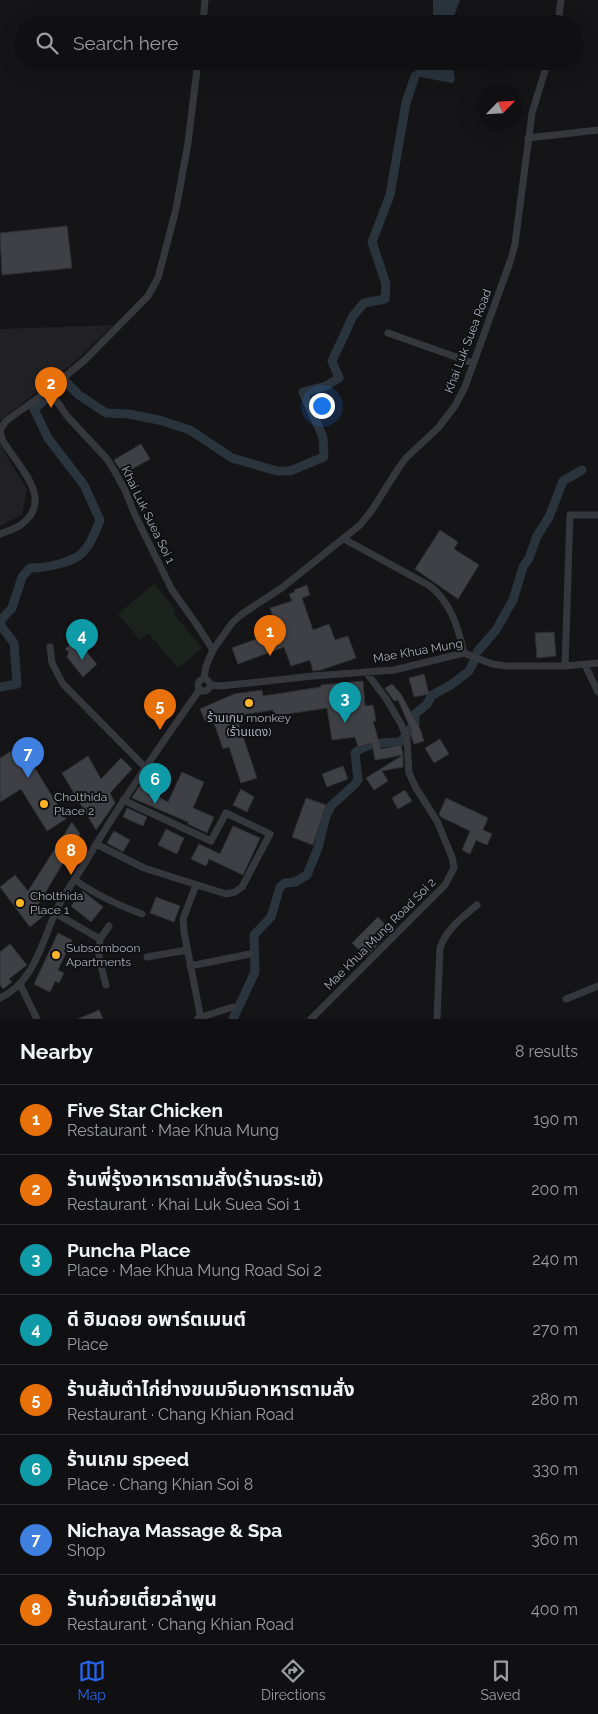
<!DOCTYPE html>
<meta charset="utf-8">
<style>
body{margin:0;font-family:Raleway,"Noto Sans Thai",sans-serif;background:#19191b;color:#f1f3f6}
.compass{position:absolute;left:478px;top:85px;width:45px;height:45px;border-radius:50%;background:#101012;box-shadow:0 5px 20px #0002;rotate:65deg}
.you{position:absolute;left:321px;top:405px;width:18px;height:18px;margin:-12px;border:4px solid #fff;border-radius:50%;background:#1a73e8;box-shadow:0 0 0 8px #1a73e833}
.badge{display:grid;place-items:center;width:32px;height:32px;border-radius:50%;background:#2563eb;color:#fff;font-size:16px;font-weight:700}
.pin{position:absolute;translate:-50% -41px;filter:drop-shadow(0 1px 2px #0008)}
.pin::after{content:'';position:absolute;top:26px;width:18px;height:15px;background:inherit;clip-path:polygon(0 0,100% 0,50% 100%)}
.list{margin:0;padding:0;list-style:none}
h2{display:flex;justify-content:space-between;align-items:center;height:65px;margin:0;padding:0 20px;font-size:21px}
h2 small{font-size:16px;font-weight:400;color:#9c9d9f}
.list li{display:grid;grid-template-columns:32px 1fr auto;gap:15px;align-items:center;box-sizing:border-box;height:70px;padding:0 20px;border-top:1px solid #303032}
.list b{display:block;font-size:19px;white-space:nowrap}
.list p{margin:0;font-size:16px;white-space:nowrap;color:#9c9d9f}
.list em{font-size:16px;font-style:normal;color:#9c9d9f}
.icon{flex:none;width:28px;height:28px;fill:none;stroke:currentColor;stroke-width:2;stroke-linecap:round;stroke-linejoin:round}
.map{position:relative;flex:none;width:598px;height:1019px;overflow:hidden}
.search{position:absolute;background:#101012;box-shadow:0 5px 20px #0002;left:15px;right:15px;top:15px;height:55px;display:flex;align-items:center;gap:12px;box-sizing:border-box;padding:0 18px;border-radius:28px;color:#9c9d9f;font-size:19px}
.sheet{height:625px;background:#101012}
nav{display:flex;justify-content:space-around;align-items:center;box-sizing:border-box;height:70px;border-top:1px solid #303032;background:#101012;font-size:14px;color:#9c9d9f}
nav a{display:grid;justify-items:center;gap:2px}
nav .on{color:#2563eb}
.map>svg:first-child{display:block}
.built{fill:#212125}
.green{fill:#1b231c}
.water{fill:#2a343d}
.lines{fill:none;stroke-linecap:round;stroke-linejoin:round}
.canal{stroke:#2a343d;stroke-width:9}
.building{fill:#3f4045;stroke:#2f2f34}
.minor{stroke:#36373d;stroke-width:7}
.poi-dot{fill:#ffb626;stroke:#101013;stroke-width:2}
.labels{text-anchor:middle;stroke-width:4;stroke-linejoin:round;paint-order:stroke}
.street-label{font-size:12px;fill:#a6acb9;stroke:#101013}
.poi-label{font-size:12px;fill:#a6acb9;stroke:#101013;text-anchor:start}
</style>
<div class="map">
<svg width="598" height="1019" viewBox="0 0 598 1019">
<rect width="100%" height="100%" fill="#151518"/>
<path class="built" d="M113 325 76 361 0 421V329Z
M0 442 5 453 27 489 22 515 0 526Z"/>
<path class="green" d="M154 584 176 610 173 613 202 648 178 668 148 633 140 640 118 614Z"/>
<path class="water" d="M433 0H460L451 24H431L433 20Z
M416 61H452L455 80 452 83 415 76Z"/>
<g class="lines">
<path class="canal" d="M477 652 496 630 513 600 523 567 529 558 537 536 549 517 563 481 582 470
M0 687 17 684 14 643 1 626 0 621 12 608 22 577 30 568C44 568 75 563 84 551 92 542 96 530 100 520L84 485 48 438 34 409 66 382 79 395 106 413 129 414 159 420 190 430 232 458 277 471H290L324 457 323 437 303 392 326 386 339 378 332 361 353 316 364 303 385 299 386 284 372 242 390 195 406 103 415 76
M233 1019 255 972 254 935 271 917 280 887 285 883 295 882 307 875 318 848 326 816 331 806 355 784 358 780 355 753C367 742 385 743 400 742 406 736 408 730 415 724V714L427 704 432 695 451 685 469 671 475 659"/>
</g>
<path class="building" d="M67 226 72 268 2 275 0 233Z
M141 444 150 459 123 474 114 460Z
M440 530 458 542 454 549 479 565 458 599 415 569Z
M307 585 310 595 302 598 313 630 329 624 335 640 348 636 356 658 321 670 313 671 310 660 291 666 284 647 238 664 232 648 278 631 270 608 292 601 289 594 295 592 294 590Z
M554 632 556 656 537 658 535 633Z
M76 640 97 664 83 677 67 657 69 652 65 649Z
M424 674 429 694 414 697 409 678Z
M363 681 365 706 373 705 376 721H373L381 749 401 745 403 755 375 760 372 743 358 747 355 737 332 740 327 708 274 716 273 710 236 716 257 778 241 783 229 747 223 749 213 720 206 723 200 709 234 694 262 690 263 696 321 687V685Z
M392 684 401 694 420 729 424 741 414 744 410 732H412L398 700 394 701 385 688Z
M440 739 449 754 434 763 425 748Z
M21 745 66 819 47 831 21 789 0 802V758Z
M403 755V767L382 771 388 781 374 790 366 778Z
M88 756 101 779 121 758 132 769 110 793 115 803 96 830 62 773Z
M343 766 348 779 327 787 322 774Z
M182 772 204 782 193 808 214 817 207 833 188 824V822L132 798 139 786 168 802Z
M241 789 254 797 247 812 233 805Z
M405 790 412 801 398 809 392 798Z
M306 798 326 805 313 845 292 837Z
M446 798 488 818 483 830 492 834 487 845 476 840 470 854 462 850 470 831 441 817 439 814Z
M127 808 147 817 143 826 123 817Z
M72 822 80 834 38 905 46 914 30 927 0 887 15 875 28 891Z
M233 826 260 838 243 875 209 859 206 866 191 859 199 844 220 854Z
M166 829 184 838 177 854 158 845Z
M114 831 130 840 123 852 107 843Z
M83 891 103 907 91 922 71 906Z
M156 897 180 906 174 922 150 913Z
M378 917 391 931 366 957 352 943Z
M58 933 72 940 58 970 64 973 59 983 55 981 50 992 34 984Z
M10 944 27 965 9 979 12 982 3 989 0 985V952Z
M99 1010 103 1019H78Z"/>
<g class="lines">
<path class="minor" d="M203 24 205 0
M558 24 561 0
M528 138 598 130
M388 333 473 363
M49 390 67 416 107 459 115 472 125 490 135 515 172 590 197 625 213 650
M0 534C7 531 16 529 22 524 56 498 15 464 2 439L0 430 6 421 49 390 86 359 148 296 158 278 176 209 188 143 198 61
M344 539 430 586C451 603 458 627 464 653
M50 647 52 663 63 684 145 767
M585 665 598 692
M565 666 570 515H598
M204 679 206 666 213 650 232 623 242 614 283 587 360 525 372 510 400 466 406 458 438 428 455 406 465 387 511 259 515 244 532 113 548 61
M198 685a6 6 0 1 1 12 0a6 6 0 1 1-12 0Z
M210 685 221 686 313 676 394 670 464 653 492 664 506 666H565L598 663
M96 844 144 868 226 894 235 892 242 887 270 834 226 813 211 841 123 800
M75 880C96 895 118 905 142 914
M196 885 183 919 184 932 201 1019
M55 913 100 939
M147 957 187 950
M190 966 250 954
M20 984 37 1019
M106 985 99 958 100 939 109 926
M0 998C32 983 40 949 53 918 60 899 74 881 85 863 120 803 160 746 200 689
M566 999 598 986
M198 1018 233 1007
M311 1019 445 885 454 868 452 857 437 821 416 788 409 773 407 739 401 724 387 700 366 672
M437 1019 440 948C446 929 462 918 477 905"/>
</g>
<g class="poi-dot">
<circle cx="249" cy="703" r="5"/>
<circle cx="44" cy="804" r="5"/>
<circle cx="20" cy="903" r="5"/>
<circle cx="56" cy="955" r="5"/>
</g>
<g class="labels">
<g class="street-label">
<text transform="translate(468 341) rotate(-69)" y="4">Khai Luk Suea Road</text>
<text transform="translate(148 515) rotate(64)" y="4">Khai Luk Suea Soi 1</text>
<text transform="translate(418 651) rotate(-10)" y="4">Mae Khua Mung</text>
<text transform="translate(380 934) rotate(-45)" y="4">Mae Khua Mung Road Soi 2</text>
</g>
<g class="poi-label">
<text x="249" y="722" text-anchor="middle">ร้านเกม monkey<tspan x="249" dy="14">(ร้านแดง)</tspan></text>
<text x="54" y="801">Cholthida<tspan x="54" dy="14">Place 2</tspan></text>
<text x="30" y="900">Cholthida<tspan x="30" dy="14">Place 1</tspan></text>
<text x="66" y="952">Subsomboon<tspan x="66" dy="14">Apartments</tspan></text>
</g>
</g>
</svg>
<svg class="compass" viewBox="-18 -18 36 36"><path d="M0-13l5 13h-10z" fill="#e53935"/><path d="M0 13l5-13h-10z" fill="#9c9d9f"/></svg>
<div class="you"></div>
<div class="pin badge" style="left:270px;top:656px;background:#e8710a">1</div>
<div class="pin badge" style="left:51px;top:408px;background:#e8710a">2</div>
<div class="pin badge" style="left:345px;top:723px;background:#0f9aa8">3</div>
<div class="pin badge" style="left:82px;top:660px;background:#0f9aa8">4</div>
<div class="pin badge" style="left:160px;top:730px;background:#e8710a">5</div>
<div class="pin badge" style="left:155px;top:804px;background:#0f9aa8">6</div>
<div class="pin badge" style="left:28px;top:778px;background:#3f7fe0">7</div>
<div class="pin badge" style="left:71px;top:875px;background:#e8710a">8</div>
<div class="search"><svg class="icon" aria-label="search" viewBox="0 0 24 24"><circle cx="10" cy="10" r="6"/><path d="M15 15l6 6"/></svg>Search here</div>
</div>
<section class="sheet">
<h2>Nearby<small>8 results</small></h2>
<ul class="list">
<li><span class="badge" style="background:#e8710a">1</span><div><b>Five Star Chicken</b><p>Restaurant · Mae Khua Mung</p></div><em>190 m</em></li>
<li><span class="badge" style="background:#e8710a">2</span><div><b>ร้านพี่รุ้งอาหารตามสั่ง(ร้านจระเข้)</b><p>Restaurant · Khai Luk Suea Soi 1</p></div><em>200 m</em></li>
<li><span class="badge" style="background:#0f9aa8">3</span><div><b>Puncha Place</b><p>Place · Mae Khua Mung Road Soi 2</p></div><em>240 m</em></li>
<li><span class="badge" style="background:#0f9aa8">4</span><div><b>ดี ฮิมดอย อพาร์ตเมนต์</b><p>Place</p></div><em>270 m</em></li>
<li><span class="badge" style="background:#e8710a">5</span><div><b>ร้านส้มตำไก่ย่างขนมจีนอาหารตามสั่ง</b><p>Restaurant · Chang Khian Road</p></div><em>280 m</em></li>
<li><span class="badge" style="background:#0f9aa8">6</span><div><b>ร้านเกม speed</b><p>Place · Chang Khian Soi 8</p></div><em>330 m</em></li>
<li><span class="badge" style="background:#3f7fe0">7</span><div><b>Nichaya Massage &amp; Spa</b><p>Shop</p></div><em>360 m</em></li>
<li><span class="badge" style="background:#e8710a">8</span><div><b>ร้านก๋วยเตี๋ยวลำพูน</b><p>Restaurant · Chang Khian Road</p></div><em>400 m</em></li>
</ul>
</section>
<nav>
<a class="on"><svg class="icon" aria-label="map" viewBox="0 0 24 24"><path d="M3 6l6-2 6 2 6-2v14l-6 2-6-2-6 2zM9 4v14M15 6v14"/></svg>Map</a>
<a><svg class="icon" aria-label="directions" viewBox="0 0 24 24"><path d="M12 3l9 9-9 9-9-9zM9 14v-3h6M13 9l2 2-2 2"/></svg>Directions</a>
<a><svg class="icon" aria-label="saved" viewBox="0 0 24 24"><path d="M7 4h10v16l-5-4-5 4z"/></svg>Saved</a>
</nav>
